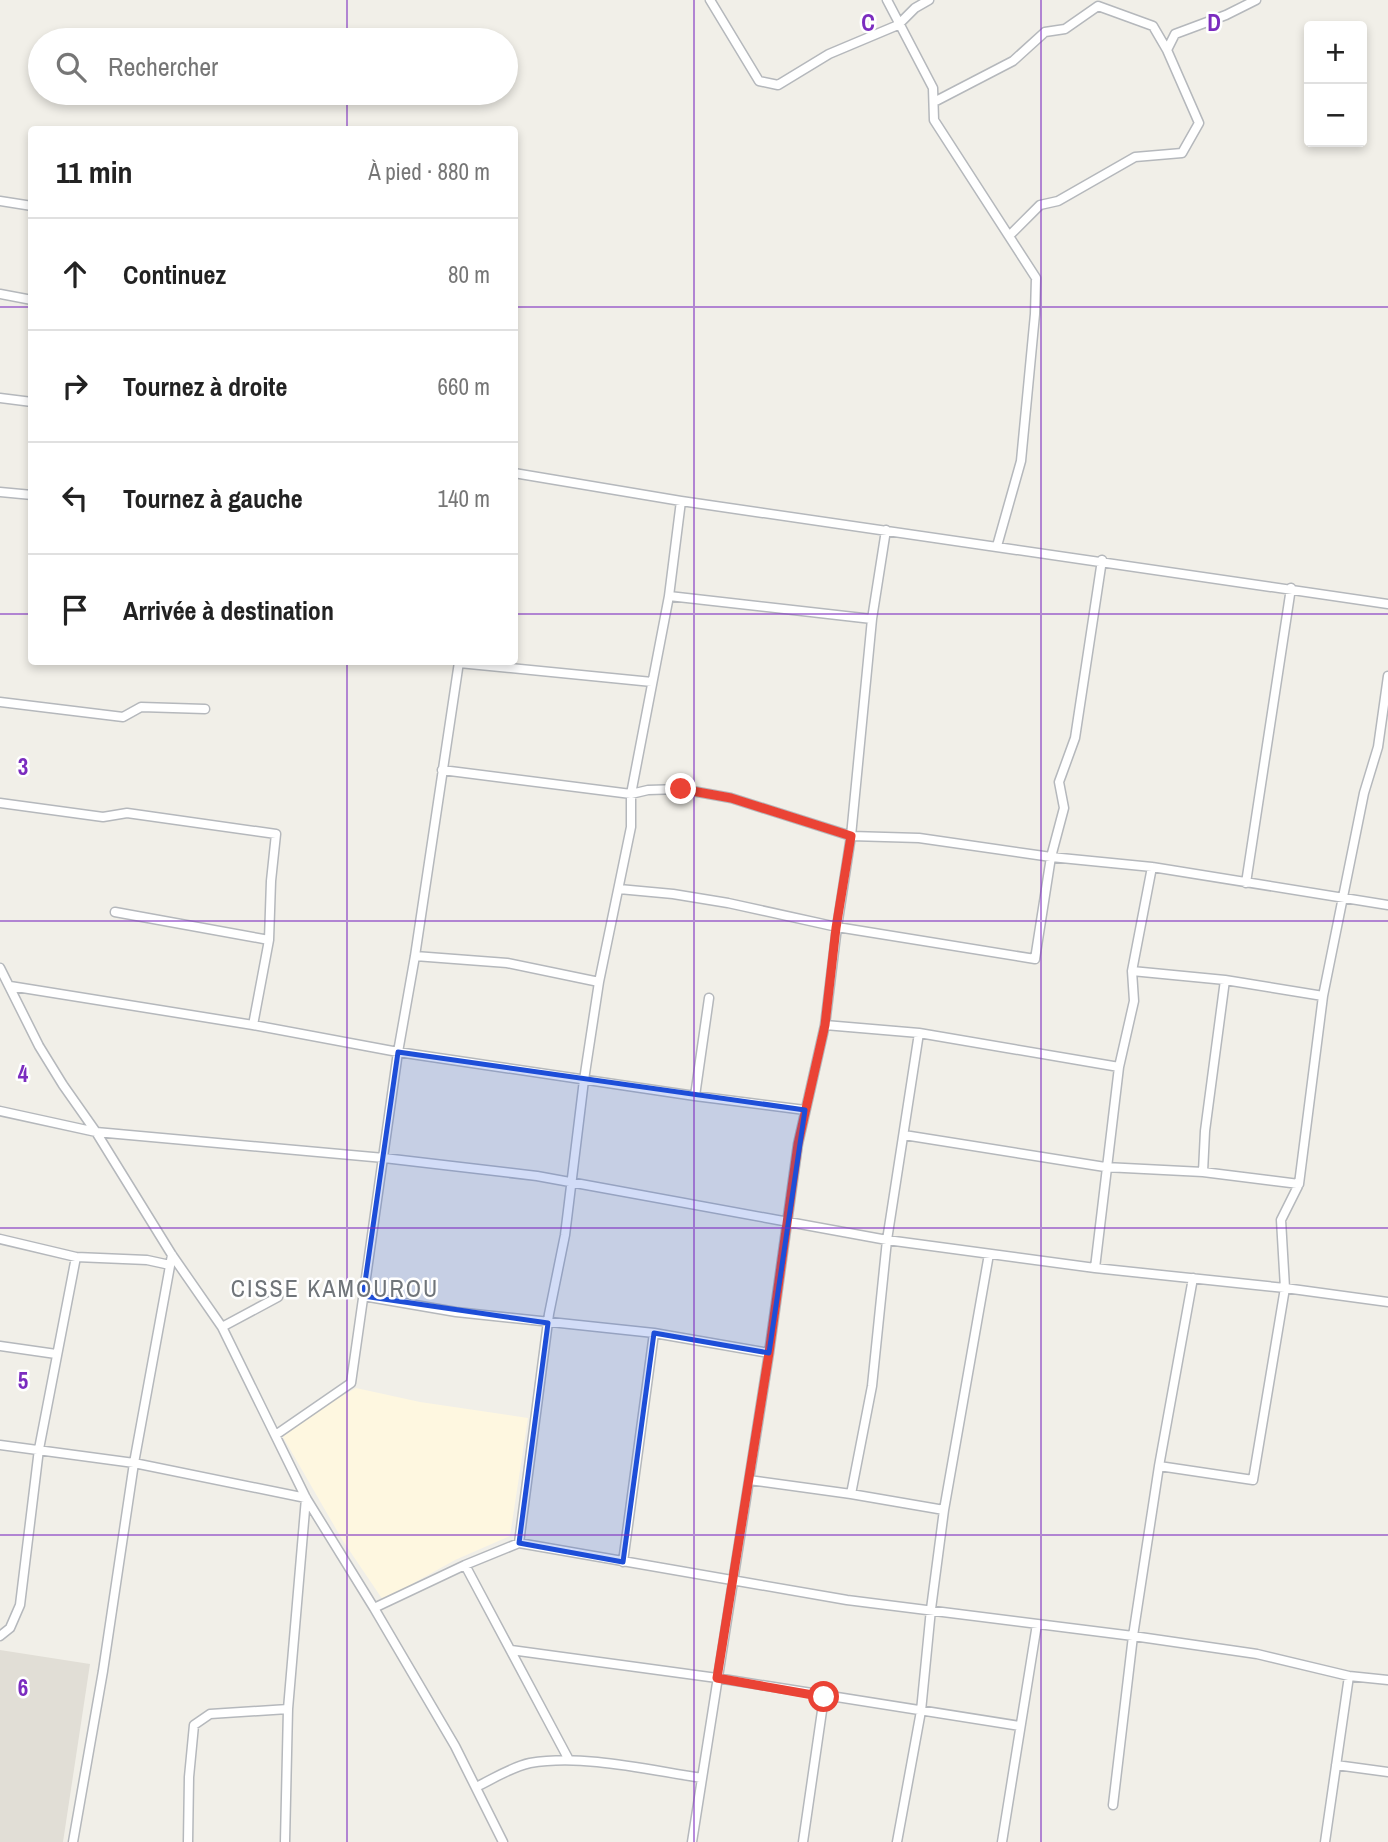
<!DOCTYPE html>
<html lang="fr">
<meta charset="utf-8">
<style>
body{margin:0;font-family:"Archivo Narrow",sans-serif;background:#f2f2f2;color:#222}
.controls{position:absolute;right:21px;top:21px;display:grid;overflow:hidden;border-radius:7px;box-shadow:0 4px 10px #0003}
.controls button{width:63px;height:63px;display:grid;place-items:center;padding:0;border:0;border-bottom:2px solid #e0e0e0;background:#fff;color:#222;font:35px sans-serif}
.stop{position:absolute;width:21px;height:21px;margin:-16px;border:5px solid #ea4335;border-radius:50%;background:#fff}
.stop.end{background:#ea4335;border-color:#fff;box-shadow:0 2px 7px #0008}
.list{margin:0;padding:0;list-style:none}
h2{display:flex;justify-content:space-between;align-items:center;height:91px;margin:0;padding:0 28px;font-size:30px}
h2 small{font-size:23px;font-weight:400;color:#767676}
.list li{display:grid;grid-template-columns:46px 1fr auto;gap:21px;align-items:center;box-sizing:border-box;height:112px;padding:0 28px;border-top:2px solid #e0e0e0}
.list b{display:block;font-size:26px;white-space:nowrap}
.list em{font-size:23px;font-style:normal;color:#767676}
.icon{flex:none;width:38px;height:38px;fill:none;stroke:currentColor;stroke-width:2;stroke-linecap:round;stroke-linejoin:round}
.map{position:relative;flex:none;width:1388px;height:1842px;overflow:hidden}
.search{position:absolute;background:#fff;box-shadow:0 4px 10px #0003;left:28px;top:28px;width:490px;height:77px;display:flex;align-items:center;gap:18px;box-sizing:border-box;padding:0 24px;border-radius:38px;color:#767676;font-size:26px}
.panel{position:absolute;background:#fff;box-shadow:0 4px 10px #0003;left:28px;top:126px;width:490px;height:539px;border-radius:7px}
.map>svg:first-child{display:block}
.commercial{fill:#fef7e0}
.education{fill:#e1ded6}
.lines{fill:none;stroke-linecap:round;stroke-linejoin:round}
.minor-casing{stroke:#b5b8bc;stroke-width:11}
.minor{stroke:#fff;stroke-width:8}
.route{stroke:#ea4335;stroke-width:9}
.marked{fill:#1d4ed8;fill-opacity:0.2;stroke:#1d4ed8;stroke-width:5;stroke-linejoin:round}
.grid{fill:none;stroke:#7b2cbf;stroke-width:2;stroke-opacity:0.55}
.labels{text-anchor:middle;stroke-width:5;stroke-linejoin:round;paint-order:stroke}
.quarter-label{font-size:24px;letter-spacing:2px;fill:#70757a;stroke:#fff}
.grid-label{font-size:23px;text-anchor:middle;font-weight:bold;fill:#7b2cbf;stroke:#fff;stroke-width:5;stroke-linejoin:round;paint-order:stroke}
</style>
<div class="map">
<svg width="1388" height="1842" viewBox="0 0 1388 1842">
<rect width="100%" height="100%" fill="#f1efe8"/>
<path class="commercial" d="M356 1388 420 1402 528 1418 510 1536 455 1560 383 1600 343 1541 283 1437 307 1416Z"/>
<path class="education" d="M0 1650 90 1664 63 1842H0Z"/>
<g class="lines">
<g class="minor-casing">
<path id="minor" d="M710 0 759 81 778 85 829 54 898 25 915 8 929 0
M887 0 933 88 934 120 1036 278 1035 314 1021 461 997 546
M934 102 1013 61 1045 32 1065 29 1098 6 1153 26 1167 50
M0 201 32 206
M1009 236 1040 205 1058 201 1135 157 1182 153 1199 123 1167 50 1175 34 1226 15 1256 0
M0 294 32 300
M0 398 32 402
M514 473 681 501 1388 604
M0 492 32 495
M681 501 669 596 872 619 851 836 837 927 825 1025 798 1144 769 1353 692 1842
M872 619 886 530
M459 663 652 682
M0 702 123 717 141 707 205 709
M442 770 631 794 648 790 681 789 731 798 851 836 919 838 1051 857 1152 867 1388 905
M0 803 103 817 127 813 276 834 271 881 269 940 253 1025
M1246 883 1291 588
M619 889 673 894 728 903 837 927 1035 959 1051 857 1064 808 1059 782 1075 738 1102 560
M115 912 269 940
M415 956 507 963 599 982 584 1080 565 1235 549 1314 519 1543
M0 968 39 1046 63 1085 96 1132 172 1255 222 1327 306 1498 374 1608 455 1746 503 1842
M1132 971 1225 980 1323 996
M599 982 631 827V794L669 596
M10 986 253 1025 398 1052 695 1096 805 1110
M825 1025 919 1033 1119 1067
M695 1096 709 998
M0 1111 96 1132 384 1158 537 1176 887 1240 1095 1268 1285 1288 1388 1302
M904 1135 1105 1167 1203 1172 1299 1184
M1203 1172 1205 1131 1225 980
M0 1239 76 1257 147 1260 170 1265
M1095 1268 1119 1067 1134 1001 1132 971 1152 867
M363 1296 456 1312 654 1333 769 1353
M222 1327 278 1297
M0 1346 56 1354
M277 1434 351 1383 398 1052 415 956 459 662
M0 1445 134 1463 306 1498
M1159 1466 1253 1480 1285 1288 1281 1220 1299 1184 1323 996 1364 793 1378 747 1388 676
M749 1480 851 1494 944 1510
M851 1494 872 1386 887 1240 919 1033
M623 1562 654 1333
M465 1565 569 1760
M374 1608 465 1565 519 1543 847 1600 1133 1636 1257 1654 1349 1676 1388 1680
M0 1636 10 1628 20 1605 39 1449 76 1257
M511 1650 717 1678 1020 1726
M1336 1765 1388 1772
M476 1787C493 1779 511 1767 530 1763 584 1754 648 1770 702 1778
M1113 1805 1133 1636 1159 1466 1193 1278
M73 1842 103 1671 134 1463 172 1255
M188 1842 189 1777 194 1725 210 1714 288 1709
M285 1842 288 1709 306 1498
M803 1842 824 1697
M897 1842 921 1711 931 1609 944 1510 989 1254
M1002 1842 1037 1624
M1325 1842 1349 1676"/>
</g>
<use href="#minor" class="minor"/>
</g>
<g class="lines">
<path class="route" d="M681 789 731 798 851 836 836 928 825 1025 798 1144 769 1353 717 1678 824 1697"/>
</g>
<path class="marked" d="M398 1052 805 1110 769 1353 654 1333 623 1562 519 1543 548 1323 363 1296Z"/>
<path class="grid" d="M347 0V40M694 0V1842M1041 0V1842M347 93V130M0 307H32M514 307H1388M0 614H32M514 614H1388M347 662V1842M0 921H1388M0 1228H1388M0 1535H1388"/>
<g class="labels">
<g class="quarter-label">
<text x="335" y="1297">CISSE KAMOUROU</text>
</g>
</g>
<g class="grid-label">
<text x="868" y="31">C</text>
<text x="1214" y="31">D</text>
<text x="23" y="775">3</text>
<text x="23" y="1082">4</text>
<text x="23" y="1389">5</text>
<text x="23" y="1696">6</text>
</g>
</svg>
<div class="controls">
<button>+</button>
<button>−</button>
</div>
<div class="stop" style="left:824px;top:1697px"></div>
<div class="stop end" style="left:681px;top:789px"></div>
<div class="search"><svg class="icon" aria-label="search" viewBox="0 0 24 24"><circle cx="10" cy="10" r="6"/><path d="M15 15l6 6"/></svg>Rechercher</div>
<section class="panel">
<h2>11 min<small>À pied · 880 m</small></h2>
<ul class="list">
<li><svg class="icon" aria-label="ahead" viewBox="0 0 24 24"><path d="M12 20V5M6 11l6-6 6 6"/></svg><div><b>Continuez</b></div><em>80 m</em></li>
<li><svg class="icon" aria-label="right" viewBox="0 0 24 24"><path d="M7 20v-9h11M14 6l5 5-5 5"/></svg><div><b>Tournez à droite</b></div><em>660 m</em></li>
<li><svg class="icon" aria-label="left" viewBox="0 0 24 24"><path d="M17 20v-9H6M10 6l-5 5 5 5"/></svg><div><b>Tournez à gauche</b></div><em>140 m</em></li>
<li><svg class="icon" aria-label="arrive" viewBox="0 0 24 24"><path d="M6 21V4h12l-3 4 3 4H6"/></svg><div><b>Arrivée à destination</b></div></li>
</ul>
</section>
</div>
